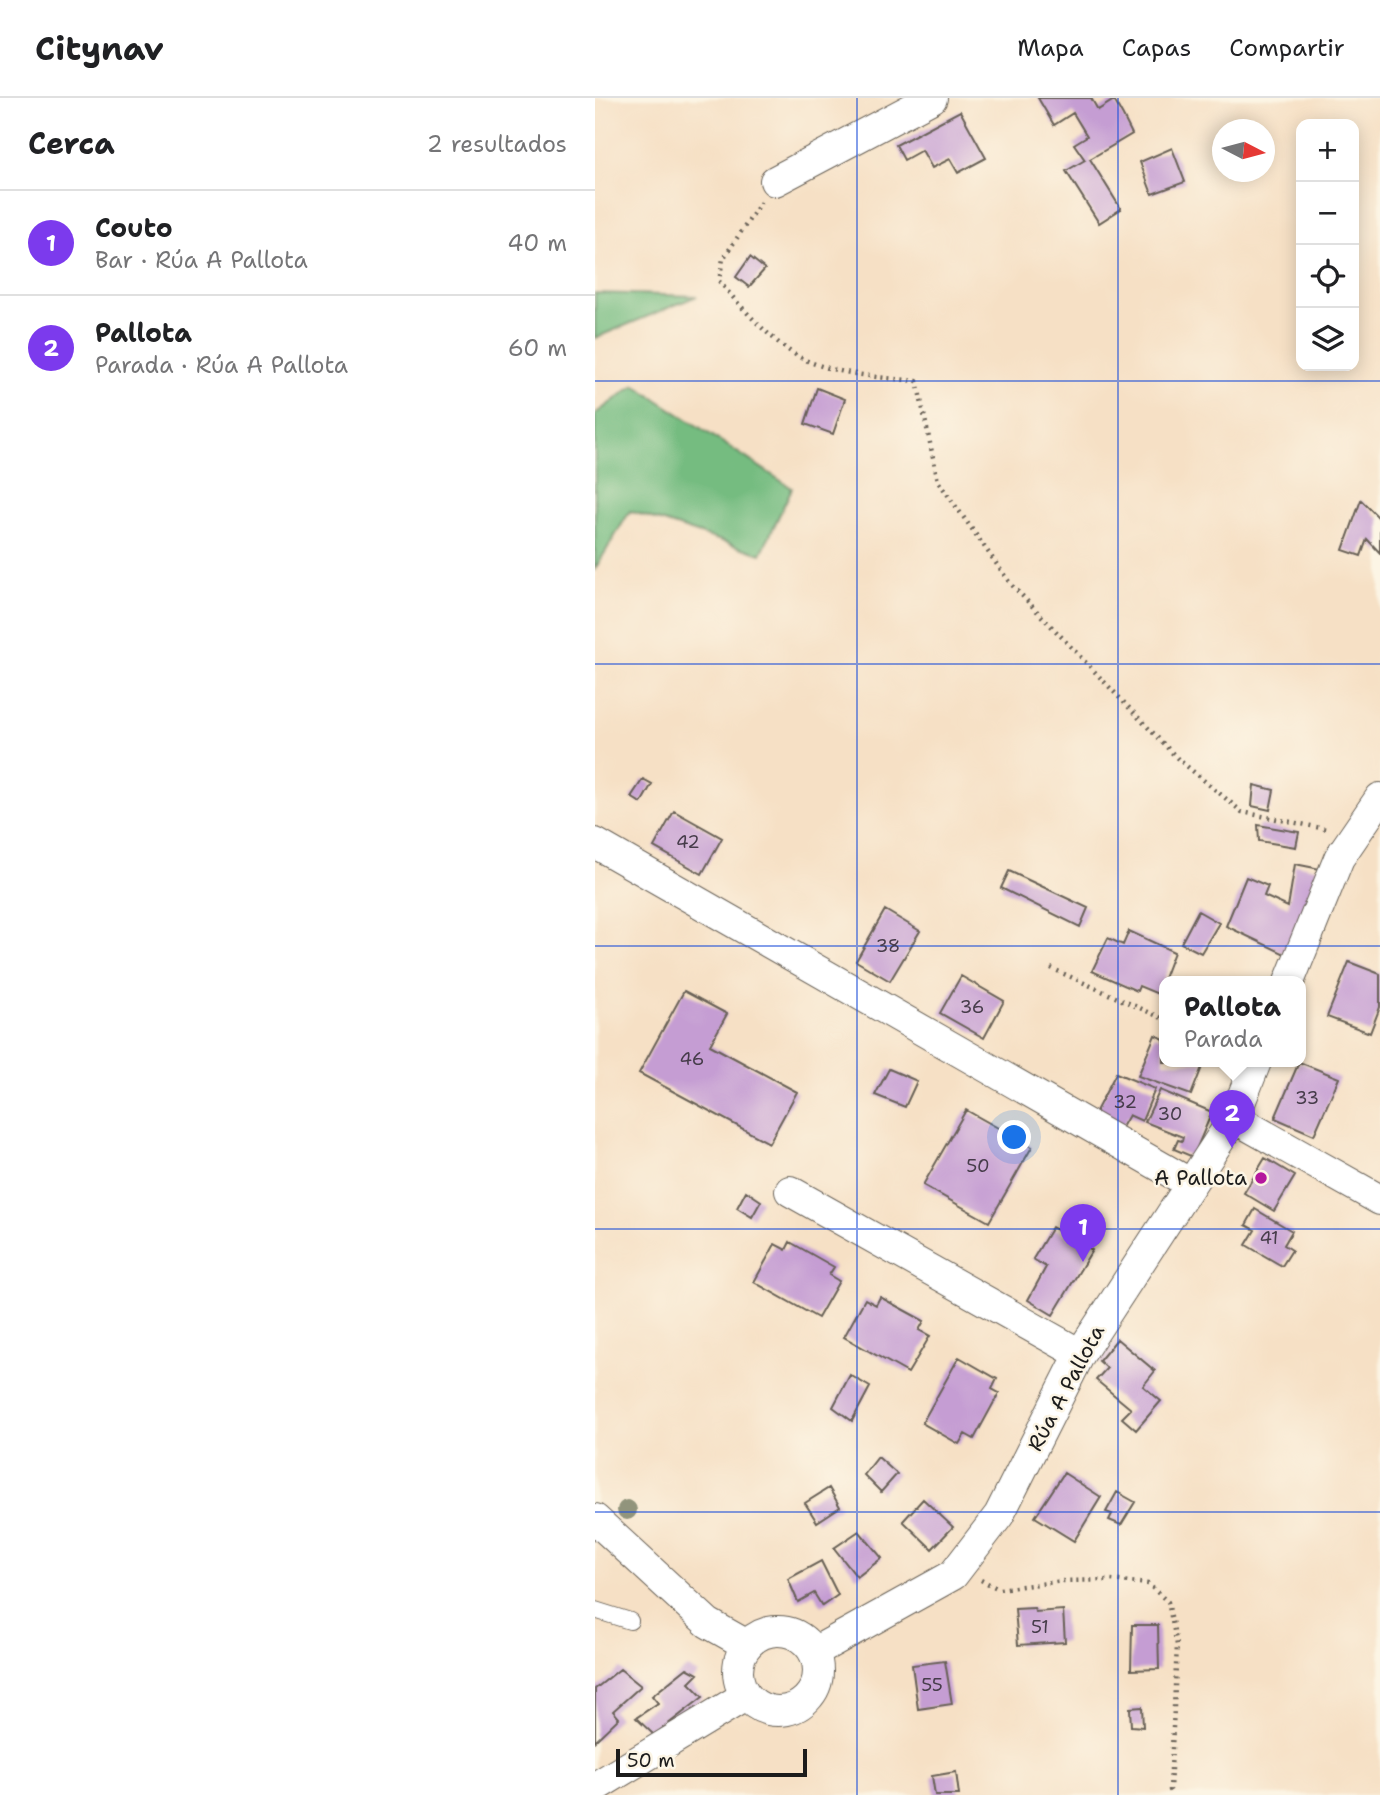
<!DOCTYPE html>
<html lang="es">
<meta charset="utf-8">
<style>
body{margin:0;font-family:"Shantell Sans",sans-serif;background:#f6f6f6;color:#202124}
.controls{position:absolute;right:21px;top:21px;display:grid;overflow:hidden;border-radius:14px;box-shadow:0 4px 18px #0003}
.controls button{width:63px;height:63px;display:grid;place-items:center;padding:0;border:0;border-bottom:2px solid #e0e0e0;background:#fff;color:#202124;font:35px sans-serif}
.compass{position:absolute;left:617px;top:21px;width:63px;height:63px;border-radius:50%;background:#fff;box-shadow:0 4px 18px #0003;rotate:96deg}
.scale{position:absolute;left:21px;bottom:18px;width:191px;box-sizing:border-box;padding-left:7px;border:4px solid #1c1c1c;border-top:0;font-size:19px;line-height:24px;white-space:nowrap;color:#1c1c1c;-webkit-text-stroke:5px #fcf5e5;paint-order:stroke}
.you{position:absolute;left:420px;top:1040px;width:24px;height:24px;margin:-18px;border:5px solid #fff;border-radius:50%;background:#1a73e8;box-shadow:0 0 0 10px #1a73e833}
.badge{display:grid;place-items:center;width:46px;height:46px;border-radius:50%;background:#7c3aed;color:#fff;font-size:23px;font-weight:700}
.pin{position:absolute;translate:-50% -58px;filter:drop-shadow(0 2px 4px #0008)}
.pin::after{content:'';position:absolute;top:37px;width:24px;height:21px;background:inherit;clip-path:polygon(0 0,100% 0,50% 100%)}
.popup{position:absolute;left:564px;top:878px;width:147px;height:91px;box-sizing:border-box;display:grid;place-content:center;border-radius:14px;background:#fff;filter:drop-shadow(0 2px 5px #0005);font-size:23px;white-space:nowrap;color:#757577}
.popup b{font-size:26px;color:#202124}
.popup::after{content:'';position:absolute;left:50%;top:100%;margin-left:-14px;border:14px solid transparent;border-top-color:#fff}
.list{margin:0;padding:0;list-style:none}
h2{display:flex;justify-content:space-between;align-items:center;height:91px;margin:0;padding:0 28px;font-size:30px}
h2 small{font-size:23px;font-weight:400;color:#757577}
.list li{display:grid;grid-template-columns:46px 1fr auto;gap:21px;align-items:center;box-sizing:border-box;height:105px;padding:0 28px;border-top:2px solid #e0e0e0}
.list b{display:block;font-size:26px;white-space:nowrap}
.list p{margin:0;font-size:23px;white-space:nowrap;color:#757577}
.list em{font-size:23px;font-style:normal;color:#757577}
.icon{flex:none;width:38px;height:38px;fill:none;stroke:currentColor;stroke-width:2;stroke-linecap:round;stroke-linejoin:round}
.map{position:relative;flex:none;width:785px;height:1697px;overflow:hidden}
header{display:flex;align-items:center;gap:42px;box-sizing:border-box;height:98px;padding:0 35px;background:#fff;border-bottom:2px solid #e0e0e0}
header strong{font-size:33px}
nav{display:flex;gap:38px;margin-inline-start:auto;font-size:24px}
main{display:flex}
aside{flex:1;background:#fff}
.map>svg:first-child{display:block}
.forest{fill:#75bc80;stroke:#486c4e;stroke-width:2}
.building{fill:#c59dd3}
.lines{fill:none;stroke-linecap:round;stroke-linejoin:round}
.service-casing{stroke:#686157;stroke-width:18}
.minor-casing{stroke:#686157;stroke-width:32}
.path{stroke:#686157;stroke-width:4.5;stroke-dasharray:2 5;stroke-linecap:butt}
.service{stroke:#fff;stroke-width:16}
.minor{stroke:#fff;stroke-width:30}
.tree{fill:#91947c}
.grid{fill:none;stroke:#1d4ed8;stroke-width:2;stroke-opacity:0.55}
.poi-dot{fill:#b5179e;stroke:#fcf5e5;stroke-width:2.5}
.labels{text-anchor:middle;stroke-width:5;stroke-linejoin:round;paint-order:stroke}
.number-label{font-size:18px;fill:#463c4a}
.poi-label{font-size:21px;fill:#1c1c1c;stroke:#fcf5e5;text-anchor:end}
.street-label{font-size:21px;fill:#1c1c1c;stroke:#fcf5e5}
</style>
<header>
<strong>Citynav</strong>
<nav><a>Mapa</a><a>Capas</a><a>Compartir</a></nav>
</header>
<main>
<aside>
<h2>Cerca<small>2 resultados</small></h2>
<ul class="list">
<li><span class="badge">1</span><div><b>Couto</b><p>Bar · Rúa A Pallota</p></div><em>40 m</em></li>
<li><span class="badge">2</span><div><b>Pallota</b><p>Parada · Rúa A Pallota</p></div><em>60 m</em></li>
</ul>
</aside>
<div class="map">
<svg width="785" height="1697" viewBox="0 0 785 1697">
<rect width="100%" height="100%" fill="#fcf5e5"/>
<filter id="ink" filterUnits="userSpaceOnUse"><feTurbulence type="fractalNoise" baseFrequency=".0143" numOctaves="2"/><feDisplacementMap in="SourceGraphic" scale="14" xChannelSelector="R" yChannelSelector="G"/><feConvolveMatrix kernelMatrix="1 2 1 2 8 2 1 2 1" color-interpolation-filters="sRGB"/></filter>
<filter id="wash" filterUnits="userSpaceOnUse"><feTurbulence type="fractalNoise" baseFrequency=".00686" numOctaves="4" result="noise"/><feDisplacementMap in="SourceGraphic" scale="28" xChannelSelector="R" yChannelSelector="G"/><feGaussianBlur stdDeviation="1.57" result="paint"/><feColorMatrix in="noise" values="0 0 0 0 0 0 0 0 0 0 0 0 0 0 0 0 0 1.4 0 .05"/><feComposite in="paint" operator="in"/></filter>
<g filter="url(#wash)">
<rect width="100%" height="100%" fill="#f6e0c5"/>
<path class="forest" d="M0 195 102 198 0 240Z
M40 287 197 390 166 456 35 413 0 471V316Z"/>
<g id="blocks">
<path class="building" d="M443 0H496L503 12 519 2 528 18 537 36 495 61 526 111 504 125 471 73 490 62 479 46 492 38 478 15 459 27Z
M365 13 391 60 363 75 355 61 337 70 327 52 309 62 301 47Z
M577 50 590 84 557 96 545 64Z
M155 159 170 171 154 189 141 179Z
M222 290 250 301 238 336 210 326Z
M766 402 785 421V455L772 441 766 458 748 452Z
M48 681 57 686 46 705 36 699Z
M659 687 679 692 675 712 657 708Z
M79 713 127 740 107 776 59 749Z
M663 727 704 734 701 749 664 743Z
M700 766 730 772 694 858 631 828 651 779 673 788 669 798 693 809Z
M414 773 493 810 485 829 406 790Z
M290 812 325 833 295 883 261 863Z
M603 813 624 825 606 855 586 845Z
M534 833 579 854 563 896 544 888 542 893 497 873 513 840 528 847Z
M754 864 785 876V909L775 935 732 919Z
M366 878 409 903 389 940 345 915Z
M89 893 132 916 115 947 202 994 174 1045 44 975Z
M560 937 569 941V964H609L596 997 543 978Z
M704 964 744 980 719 1037 680 1020Z
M294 971 322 983 310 1009 280 997Z
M521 975 560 991 547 1023 534 1017 526 1031 499 1017Z
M565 992 617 1014 598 1059 579 1051 583 1042 587 1043 588 1039 550 1024Z
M371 1012 437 1049 394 1124 328 1087Z
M670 1060 700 1078 679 1113 649 1095Z
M151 1093 166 1103 157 1119 142 1110Z
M660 1111 697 1133 689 1147 697 1152 687 1168 651 1147 660 1132 651 1127Z
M457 1129 497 1152 458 1217 433 1202 451 1169 438 1161Z
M195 1144 239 1169 234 1177 244 1183 223 1220 159 1184 180 1146 191 1152Z
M285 1199 329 1223 324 1232 335 1238 313 1275 249 1239 270 1201 281 1207Z
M522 1241 560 1273 548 1288 566 1303 541 1332 527 1320 536 1311 501 1282 512 1270 504 1263Z
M364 1259 402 1281 397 1291 404 1295 379 1341 370 1336 364 1346 327 1325Z
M255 1277 275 1289 257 1323 238 1309Z
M283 1359 302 1376 286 1394 269 1377Z
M469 1375 506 1399 479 1443 440 1419Z
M234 1390 245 1409 222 1424 210 1405Z
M522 1394 540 1404 526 1427 514 1422 517 1416 511 1414Z
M328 1401 358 1429 337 1451 308 1423Z
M264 1433 287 1460 262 1479 239 1450Z
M226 1463 243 1497 227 1508 219 1495 203 1504 193 1481Z
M439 1510 440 1514 468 1512 470 1544 423 1547 420 1511Z
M537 1527H563L564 1571 536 1572Z
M350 1563 357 1606 323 1611 317 1567Z
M92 1570 103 1576 94 1585 108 1599 59 1637 41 1620 63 1605 57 1598Z
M25 1571 46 1588 18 1613 24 1620 0 1643V1591Z
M547 1609 548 1629 536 1628 535 1610Z
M361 1674 364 1697H340L337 1678Z"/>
</g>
</g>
<g filter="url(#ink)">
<use href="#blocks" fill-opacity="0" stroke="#686157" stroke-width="2"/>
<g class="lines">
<g class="service-casing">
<path id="service" d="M0 1512 35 1523"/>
</g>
<g class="minor-casing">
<path id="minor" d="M180 83 337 0
M0 745 596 1086
M694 884 744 760 785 700
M639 1020 785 1102
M195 1093 485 1256
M0 1421 113 1525 152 1547
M143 1573a40 40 0 1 1 80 0a40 40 0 1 1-80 0Z
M219 1554 358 1477 404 1417 485 1256 639 1020 661 964
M0 1689 150 1598"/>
</g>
<path class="path" d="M166 104 128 161 124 183C143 206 180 247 206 260 242 277 283 279 322 283L343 383 415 485 583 661 647 714 731 731
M456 870 569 921
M386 1482 404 1491 468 1483 516 1482 553 1486 573 1504 582 1547 575 1692 578 1697"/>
<use href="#service" class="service"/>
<use href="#minor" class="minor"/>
</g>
<circle class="tree" cx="32" cy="1412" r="10"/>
</g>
<path class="grid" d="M262 0V1697M523 0V1697M0 283H785M0 566H785M0 848H785M0 1131H785M0 1414H785"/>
<circle class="poi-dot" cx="666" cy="1080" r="7"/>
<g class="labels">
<g class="number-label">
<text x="93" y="750">42</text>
<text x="293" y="854">38</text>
<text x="377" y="915">36</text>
<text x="97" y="967">46</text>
<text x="712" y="1006">33</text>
<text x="530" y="1010">32</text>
<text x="575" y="1022">30</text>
<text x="383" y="1074">50</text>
<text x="674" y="1146">41</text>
<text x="445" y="1535">51</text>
<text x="337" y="1593">55</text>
</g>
<g class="poi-label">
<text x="652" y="1087">A Pallota</text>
</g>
<g class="street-label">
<text transform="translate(471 1290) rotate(-62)" y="7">Rúa A Pallota</text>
</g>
</g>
</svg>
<div class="controls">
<button>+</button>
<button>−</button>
<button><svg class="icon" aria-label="locate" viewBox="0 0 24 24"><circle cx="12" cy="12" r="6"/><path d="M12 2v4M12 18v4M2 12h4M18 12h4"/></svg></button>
<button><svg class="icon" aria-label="layers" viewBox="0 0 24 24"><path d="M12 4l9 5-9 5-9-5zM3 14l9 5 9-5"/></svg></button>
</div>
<svg class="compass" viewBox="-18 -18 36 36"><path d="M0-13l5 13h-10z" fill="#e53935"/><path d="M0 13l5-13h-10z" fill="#757577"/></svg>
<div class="scale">50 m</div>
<div class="you"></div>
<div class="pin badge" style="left:488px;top:1164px">1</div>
<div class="pin badge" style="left:637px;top:1050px">2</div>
<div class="popup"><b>Pallota</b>Parada</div>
</div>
</main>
